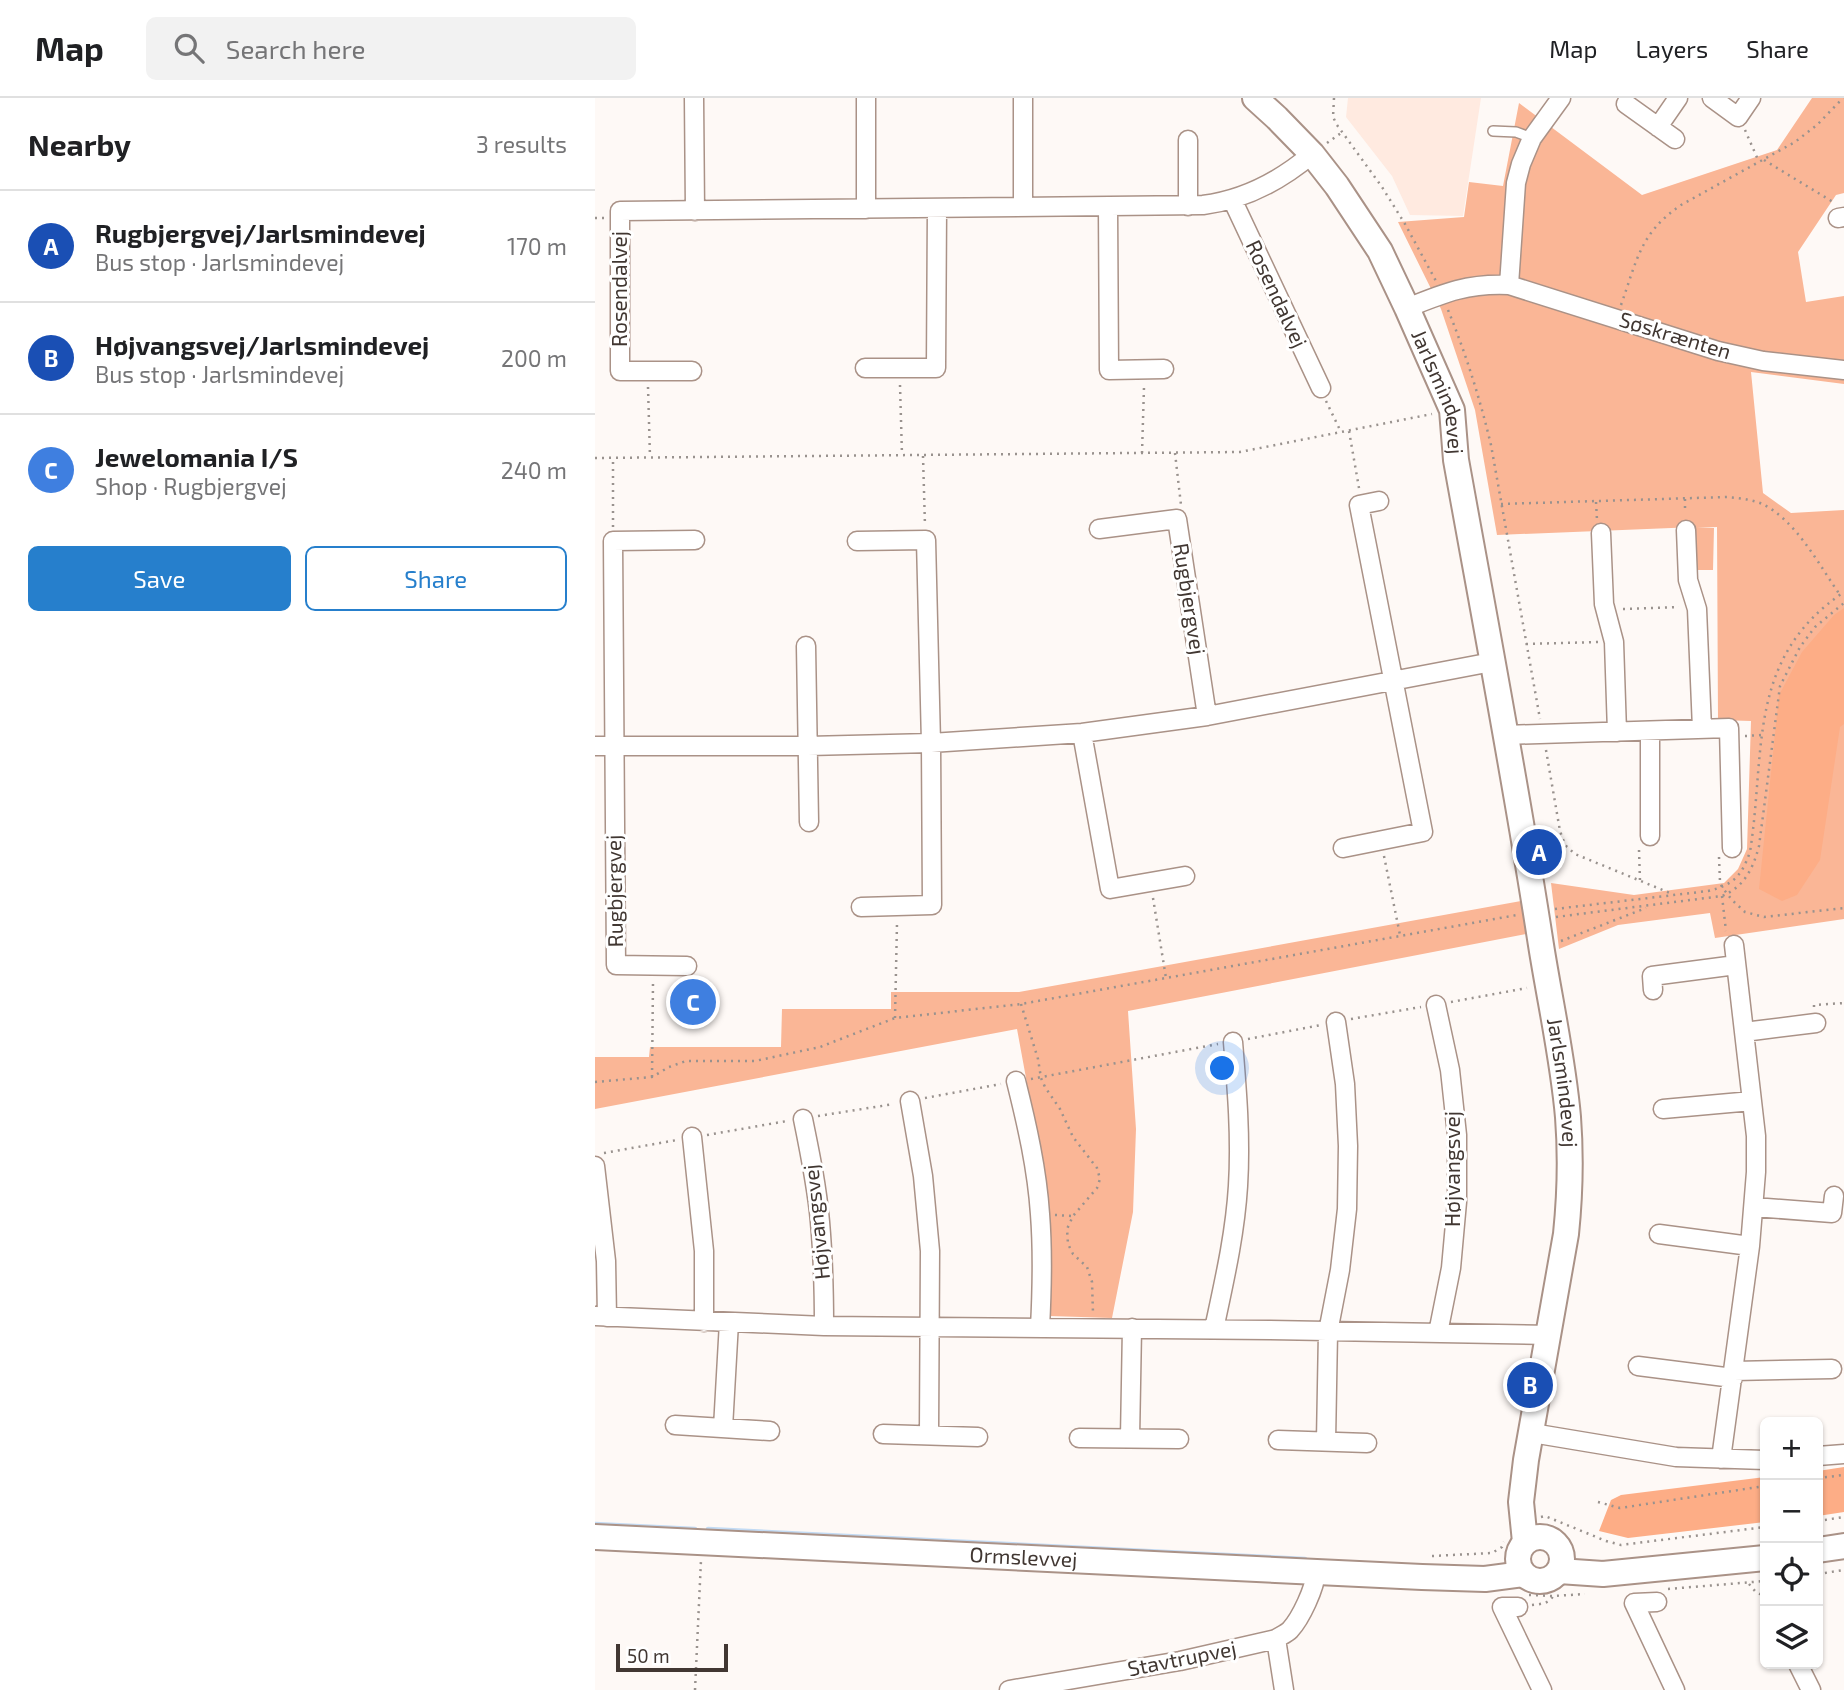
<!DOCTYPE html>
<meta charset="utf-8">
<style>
body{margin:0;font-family:"Exo 2",sans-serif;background:#f2f2f2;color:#202124}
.controls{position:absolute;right:21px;bottom:21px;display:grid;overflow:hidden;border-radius:10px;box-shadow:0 2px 5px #0004}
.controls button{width:63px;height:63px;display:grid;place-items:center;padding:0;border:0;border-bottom:2px solid #e0e0e0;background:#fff;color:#202124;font:35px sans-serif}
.scale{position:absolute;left:21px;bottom:18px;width:112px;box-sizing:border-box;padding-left:7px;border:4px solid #413732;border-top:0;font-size:19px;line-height:24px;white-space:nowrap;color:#413732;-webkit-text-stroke:5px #fff;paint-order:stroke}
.you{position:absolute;left:628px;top:971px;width:24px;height:24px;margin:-18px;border:5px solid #fff;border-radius:50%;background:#1a73e8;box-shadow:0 0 0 10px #1a73e833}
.badge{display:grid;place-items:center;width:46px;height:46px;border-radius:50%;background:#267fcc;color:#fff;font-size:23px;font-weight:700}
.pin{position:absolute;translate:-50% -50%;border:4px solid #fff;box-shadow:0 2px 7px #0006}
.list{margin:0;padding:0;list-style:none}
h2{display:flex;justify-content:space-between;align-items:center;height:91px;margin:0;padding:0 28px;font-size:30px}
h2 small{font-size:23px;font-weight:400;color:#757577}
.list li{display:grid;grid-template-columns:46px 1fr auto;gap:21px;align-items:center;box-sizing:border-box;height:112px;padding:0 28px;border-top:2px solid #e0e0e0}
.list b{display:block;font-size:26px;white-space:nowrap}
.list p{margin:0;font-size:23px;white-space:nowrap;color:#757577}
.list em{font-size:23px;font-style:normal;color:#757577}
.actions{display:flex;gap:14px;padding:21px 28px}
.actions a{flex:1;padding:16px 0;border:2px solid #267fcc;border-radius:10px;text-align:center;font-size:24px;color:#267fcc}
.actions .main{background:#267fcc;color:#fff}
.icon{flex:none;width:38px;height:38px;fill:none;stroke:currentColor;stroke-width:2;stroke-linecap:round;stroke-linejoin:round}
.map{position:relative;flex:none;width:1249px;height:1592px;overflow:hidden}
header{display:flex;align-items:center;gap:42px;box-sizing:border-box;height:98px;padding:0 35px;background:#fff;border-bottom:2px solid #e0e0e0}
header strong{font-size:33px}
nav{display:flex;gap:38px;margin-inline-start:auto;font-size:24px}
.search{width:490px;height:63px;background:#f2f2f2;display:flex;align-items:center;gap:18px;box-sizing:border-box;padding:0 24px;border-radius:10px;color:#757577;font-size:26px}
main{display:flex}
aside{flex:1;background:#fff}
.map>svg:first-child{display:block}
.built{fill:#ffeae0}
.green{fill:#fab696}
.forest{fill:#fdad86}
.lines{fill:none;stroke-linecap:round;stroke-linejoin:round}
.stream{stroke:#c3dbf4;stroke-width:4.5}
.lane-casing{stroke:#aa9287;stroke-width:12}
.street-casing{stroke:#aa9287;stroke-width:21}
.secondary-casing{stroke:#aa9287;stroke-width:28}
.path{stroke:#99928e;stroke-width:2.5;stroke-dasharray:2 5;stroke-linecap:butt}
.lane{stroke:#fff;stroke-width:9}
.street{stroke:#fff;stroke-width:18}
.secondary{stroke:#fff;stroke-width:24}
.labels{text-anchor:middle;stroke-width:6;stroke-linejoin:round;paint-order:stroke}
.street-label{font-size:21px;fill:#413732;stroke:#fff}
</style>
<header>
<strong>Map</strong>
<div class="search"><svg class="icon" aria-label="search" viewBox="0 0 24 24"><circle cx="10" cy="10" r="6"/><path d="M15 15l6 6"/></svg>Search here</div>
<nav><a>Map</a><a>Layers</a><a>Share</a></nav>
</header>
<main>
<aside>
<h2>Nearby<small>3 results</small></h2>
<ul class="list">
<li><span class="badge" style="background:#1a4fb4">A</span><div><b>Rugbjergvej/Jarlsmindevej</b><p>Bus stop · Jarlsmindevej</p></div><em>170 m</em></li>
<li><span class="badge" style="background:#1a4fb4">B</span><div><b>Højvangsvej/Jarlsmindevej</b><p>Bus stop · Jarlsmindevej</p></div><em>200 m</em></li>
<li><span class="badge" style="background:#3f7fe0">C</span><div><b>Jewelomania I/S</b><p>Shop · Rugbjergvej</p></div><em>240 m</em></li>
</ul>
<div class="actions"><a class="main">Save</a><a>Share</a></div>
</aside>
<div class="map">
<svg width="1249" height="1592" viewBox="0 0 1249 1592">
<rect width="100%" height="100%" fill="#fef9f6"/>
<path class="built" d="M753 0H886L868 118 815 117 797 78 751 19Z"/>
<path class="green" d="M1217 0H1249V95L1241 97 1203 154 1211 204 1249 198V286L1156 274 1168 395 1196 415 1249 412V821L1120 840 1115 815 1023 827 964 851 956 785 1039 797 1129 785 1143 771 1152 751 1156 623 1123 622 1122 429 1102 430H1119L1118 472H1101V429L902 437 880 312 846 211 803 124 869 119 874 84 908 88 924 5 1047 97 1182 52Z
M926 803 931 836 533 913 541 1031 538 1114 517 1220 455 1218 452 1114 445 1056 422 931 0 1011V959H54L55 949H186L187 911H296V894H424Z"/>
<path class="forest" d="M1249 510V626L1245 629 1225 762 1202 797 1187 803 1164 791 1184 597 1207 554 1239 517Z
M1249 1369V1414L1223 1418V1373Z
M1170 1379V1424L1033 1440 1004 1433 1016 1402 1026 1397Z"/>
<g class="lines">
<path class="stream" d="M0 1426 100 1431
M113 1431 710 1461"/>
<g class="lane-casing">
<path id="lane" d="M898 33 921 34 937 40"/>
</g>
<g class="street-casing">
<path id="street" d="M99 0 100 113
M428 0V109
M1117 0 1143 19 1156 0
M1031 6 1080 41
M1063 29 1083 0
M593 42V108
M637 101 726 290
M513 109 514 272 569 271
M271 111V0
M1243 120 1249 119
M914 187 921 85 926 66 937 40 966 0
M812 210C849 195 873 185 914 187L1123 253 1168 263 1249 272
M270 270H341L342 110
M97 273H25V113L608 107C648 102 685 83 717 56
M504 431 582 421 612 618
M1091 432 1093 482 1102 511 1107 631
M1006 435 1009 506 1019 544 1022 634
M262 443 331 442 336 645 337 807 266 809
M211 548 214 724
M1055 633V738
M487 635 515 791 590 778
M910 637 1134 630 1137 750
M0 648H213L336 645 487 635 612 618 897 564
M748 750 828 734 764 407 784 403
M92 868 21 867 18 443 100 442
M1058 892 1057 878 1141 867
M841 907 855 972 862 1037V1104L856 1170 843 1235
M1149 934 1221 925
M421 983C432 1027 442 1071 445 1116 448 1154 447 1192 445 1230
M315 1003 328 1078 335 1153 334 1336
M1068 1011 1157 1003
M208 1021C215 1055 222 1089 225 1124 228 1158 229 1193 229 1228
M97 1039 109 1153V1224
M0 1068 11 1163 12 1219
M1159 1109 1237 1115 1239 1098
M1064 1136 1155 1148
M0 1218 229 1228 675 1232 955 1237
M619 1231C629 1184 640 1137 643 1088 646 1040 642 992 638 944
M1043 1268 1138 1280
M1139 1273 1237 1271
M80 1327 175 1333
M128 1330 134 1224
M937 1335 1081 1359 1170 1362
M288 1336 383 1339
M484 1340 584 1341
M535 1340 537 1230
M683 1342 772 1345
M731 1343 733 1234 745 1172 752 1111 753 1048 750 986 741 924
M1223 1358 1249 1356
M1126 1361 1155 1148 1161 1074V1038L1139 847
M1062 1504 1039 1505 1080 1592
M923 1509H907L947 1592
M681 1541 689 1592
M1203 1566 1216 1592
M414 1592 585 1563 681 1541C685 1538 691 1536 695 1532 706 1520 720 1490 721 1474"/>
</g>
<g class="secondary-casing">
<g id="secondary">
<path id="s1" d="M660 0 682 20 717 56 742 88 785 153 812 210 857 312 861 362C890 523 921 685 946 847 955 904 968 961 973 1019 976 1058 975 1097 971 1136L931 1362 926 1404 930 1444"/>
<circle cx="945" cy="1461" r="22"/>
<path id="s2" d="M0 1439 827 1479 890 1481 928 1476"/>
<path d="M1223 1452 1249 1448"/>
<path d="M964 1473 1008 1476 1170 1460"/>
</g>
</g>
<path class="path" d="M739 0 738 19 742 27 787 89 810 126 841 183
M1150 32 1164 64
M732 45 746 35
M1169 62 1238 104
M0 120H11
M1026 207C1042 162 1045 135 1086 107L1200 44 1222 27 1248 0
M853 212C871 256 885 301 896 347L945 621
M305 287 307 357
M53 289 55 359
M731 303 746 334
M754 333 764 390
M547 355 549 289
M580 355 586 407
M328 358 330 428
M0 360 645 354 837 316
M1090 401V415
M1001 404 1002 422
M906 406 1132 399C1143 400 1154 401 1165 405 1200 420 1224 467 1245 497
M18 429V359
M1028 511 1084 509
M931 546 1004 544
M1150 638 1168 637
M951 652 965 733 970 747 980 756 1075 795
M1044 752 1045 783
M789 758 805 837
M1124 759 1125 784 1127 789 1137 802 1150 814 1169 819 1249 810
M1127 798 1131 833
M558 800 571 880
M960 811 1113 793C1138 787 1146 779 1155 754 1171 653 1151 560 1249 494
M961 819 1127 798C1149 789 1158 771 1164 748L1185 588 1205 549 1220 529 1249 505
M966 843 1051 810
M856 904 932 890
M426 906 443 961 446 980 450 989 465 1011 478 1039 502 1070 505 1081 502 1090 478 1118 472 1131 473 1146 478 1156 492 1169 497 1184 498 1215
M1219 909V907L1249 905
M300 920 302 825
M756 921 826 909
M653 941 726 927
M57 979 58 885
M436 981 623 946
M0 984 57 979 74 969 91 963H160L225 949 300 920 426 906 922 817
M330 1000 406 986
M223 1018 299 1006
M112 1037 192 1023
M9 1055 82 1042
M460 1117 478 1118
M1223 1380 1249 1377
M1003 1404 1025 1410 1170 1388
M946 1419 950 1418 1011 1443 1026 1447 1170 1429
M1223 1423 1249 1419
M837 1458 897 1455 907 1449 909 1444
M1223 1476 1249 1472
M1154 1486 1160 1493 1170 1499
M1073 1491 1170 1483
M934 1497 958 1498 990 1496
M937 1507C945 1506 954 1506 958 1498
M100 1592 106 1462"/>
<use href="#lane" class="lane"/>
<use href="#street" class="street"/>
<use href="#secondary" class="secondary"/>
</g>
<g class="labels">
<g class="street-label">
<text transform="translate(25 191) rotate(-90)" y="7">Rosendalvej</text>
<text transform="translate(681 196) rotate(65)" y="7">Rosendalvej</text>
<text transform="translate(1080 238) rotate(17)" y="7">Søskrænten</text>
<text dy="7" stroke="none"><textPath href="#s1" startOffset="352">Jarlsmindevej</textPath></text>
<text transform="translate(594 501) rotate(81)" y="7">Rugbjergvej</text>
<text transform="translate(20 793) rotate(-91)" y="7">Rugbjergvej</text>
<text dy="7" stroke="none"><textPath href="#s1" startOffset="1055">Jarlsmindevej</textPath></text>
<text transform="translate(858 1071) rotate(-90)" y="7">Højvangsvej</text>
<text transform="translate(222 1124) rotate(-96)" y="7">Højvangsvej</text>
<text dy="7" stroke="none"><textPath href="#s2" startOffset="429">Ormslevvej</textPath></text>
<text transform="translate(587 1561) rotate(-11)" y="7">Stavtrupvej</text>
</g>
</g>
</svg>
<div class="controls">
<button>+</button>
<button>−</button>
<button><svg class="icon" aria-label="locate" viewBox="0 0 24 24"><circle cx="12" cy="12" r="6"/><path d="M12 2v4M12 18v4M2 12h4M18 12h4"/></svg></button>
<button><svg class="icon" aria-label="layers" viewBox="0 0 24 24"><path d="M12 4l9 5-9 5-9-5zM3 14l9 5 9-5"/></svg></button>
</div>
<div class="scale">50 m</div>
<div class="you"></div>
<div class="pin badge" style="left:944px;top:754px;background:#1a4fb4">A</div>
<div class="pin badge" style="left:935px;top:1287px;background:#1a4fb4">B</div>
<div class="pin badge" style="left:98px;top:904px;background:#3f7fe0">C</div>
</div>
</main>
